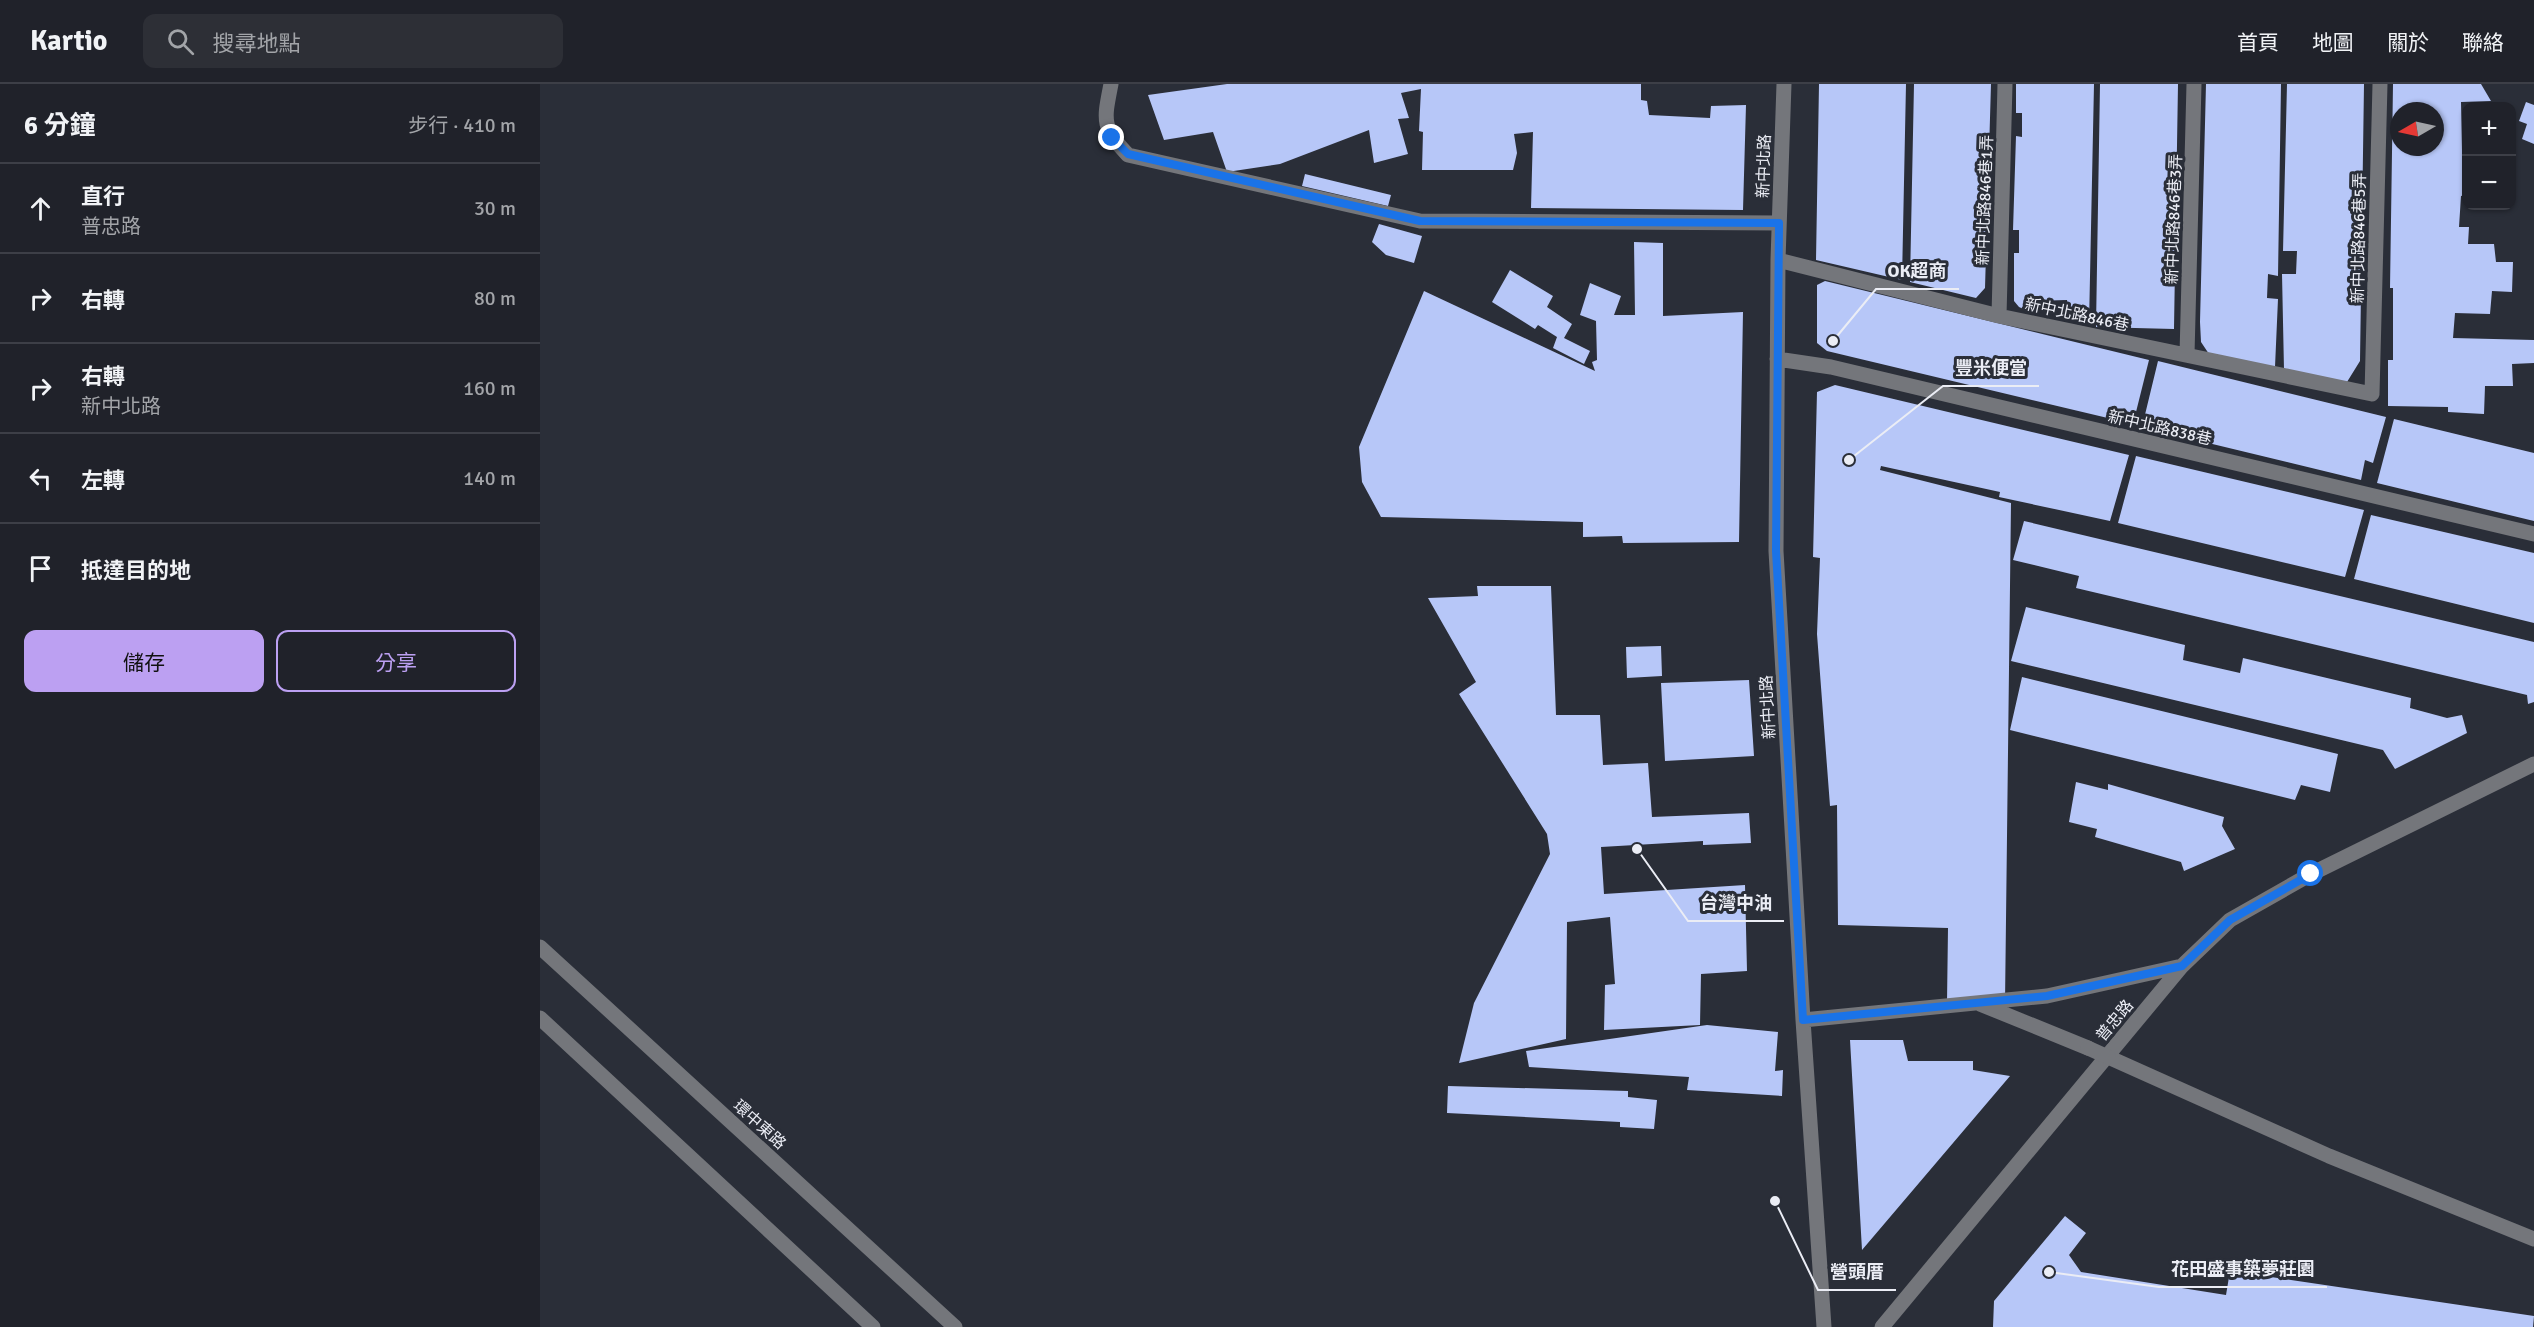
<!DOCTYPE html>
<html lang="zh-TW">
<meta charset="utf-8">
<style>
body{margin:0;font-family:Signika,"Noto Sans TC",sans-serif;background:#2d2f36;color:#f1f3f6}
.controls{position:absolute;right:18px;top:18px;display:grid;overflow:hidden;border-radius:12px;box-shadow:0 2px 4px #0004}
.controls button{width:54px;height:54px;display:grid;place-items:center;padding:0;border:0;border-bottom:2px solid #3d3f47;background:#20222a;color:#f1f3f6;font:30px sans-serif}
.compass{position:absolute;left:1850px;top:18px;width:54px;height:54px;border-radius:50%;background:#20222a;box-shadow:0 2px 4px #0004;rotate:261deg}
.stop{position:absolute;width:18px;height:18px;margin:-14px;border:4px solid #1a73e8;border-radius:50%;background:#fff}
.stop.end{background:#1a73e8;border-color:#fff;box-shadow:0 2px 6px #0008}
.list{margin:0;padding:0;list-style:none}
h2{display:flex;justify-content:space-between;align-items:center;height:78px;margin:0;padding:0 24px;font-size:26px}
h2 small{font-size:20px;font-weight:400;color:#a2a4a8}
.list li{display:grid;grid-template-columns:39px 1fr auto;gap:18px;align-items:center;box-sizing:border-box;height:90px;padding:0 24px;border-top:2px solid #3d3f47}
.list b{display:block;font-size:22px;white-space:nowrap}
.list p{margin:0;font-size:20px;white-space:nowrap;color:#a2a4a8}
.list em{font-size:20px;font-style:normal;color:#a2a4a8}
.actions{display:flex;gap:12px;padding:18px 24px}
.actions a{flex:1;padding:14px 0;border:2px solid #bca0f2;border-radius:12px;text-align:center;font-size:21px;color:#bca0f2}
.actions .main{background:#bca0f2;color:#111}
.icon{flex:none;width:33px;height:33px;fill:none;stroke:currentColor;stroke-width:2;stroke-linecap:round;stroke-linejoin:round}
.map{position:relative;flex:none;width:1994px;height:1243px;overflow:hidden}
header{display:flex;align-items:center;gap:36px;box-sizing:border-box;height:84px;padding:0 30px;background:#20222a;border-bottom:2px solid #3d3f47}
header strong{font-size:28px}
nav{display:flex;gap:33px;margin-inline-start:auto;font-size:21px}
.search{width:420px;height:54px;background:#2d2f36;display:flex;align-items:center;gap:15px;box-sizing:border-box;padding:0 21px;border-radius:12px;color:#a2a4a8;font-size:22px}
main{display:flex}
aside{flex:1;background:#20222a}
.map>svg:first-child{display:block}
.building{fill:#b7c7f8;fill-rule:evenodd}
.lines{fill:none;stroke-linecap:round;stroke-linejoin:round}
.minor{stroke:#74767b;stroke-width:15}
.minor-bridge{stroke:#74767b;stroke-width:15}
.route{stroke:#1a73e8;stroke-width:8}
.labels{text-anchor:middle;stroke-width:6;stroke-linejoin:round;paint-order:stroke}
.street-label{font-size:16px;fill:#ebedf5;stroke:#2a2e38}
.leader{fill:none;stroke:#ebedf5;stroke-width:2}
.callout-dot{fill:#ebedf5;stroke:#2a2e38;stroke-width:2}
.callout-label{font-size:18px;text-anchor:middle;font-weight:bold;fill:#ebedf5;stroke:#2a2e38;stroke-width:6;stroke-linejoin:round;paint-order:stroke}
</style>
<header>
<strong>Kartio</strong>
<div class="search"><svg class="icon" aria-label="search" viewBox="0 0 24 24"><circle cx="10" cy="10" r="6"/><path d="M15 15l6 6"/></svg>搜尋地點</div>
<nav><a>首頁</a><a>地圖</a><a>關於</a><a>聯絡</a></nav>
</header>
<main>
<aside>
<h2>6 分鐘<small>步行 · 410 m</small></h2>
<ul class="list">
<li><svg class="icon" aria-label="ahead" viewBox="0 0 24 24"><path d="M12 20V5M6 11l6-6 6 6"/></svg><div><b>直行</b><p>普忠路</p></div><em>30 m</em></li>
<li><svg class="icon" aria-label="right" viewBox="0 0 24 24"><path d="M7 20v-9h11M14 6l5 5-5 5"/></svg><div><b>右轉</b></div><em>80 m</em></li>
<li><svg class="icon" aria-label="right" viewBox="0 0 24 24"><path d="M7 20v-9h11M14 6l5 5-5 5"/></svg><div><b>右轉</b><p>新中北路</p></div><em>160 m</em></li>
<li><svg class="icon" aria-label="left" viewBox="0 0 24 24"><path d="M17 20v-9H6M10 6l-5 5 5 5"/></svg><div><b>左轉</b></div><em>140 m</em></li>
<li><svg class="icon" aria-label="arrive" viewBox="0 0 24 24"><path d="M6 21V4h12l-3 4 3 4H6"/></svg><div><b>抵達目的地</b></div></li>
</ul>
<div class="actions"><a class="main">儲存</a><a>分享</a></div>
</aside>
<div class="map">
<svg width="1994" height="1243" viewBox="0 0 1994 1243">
<rect width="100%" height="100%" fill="#2a2e38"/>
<path class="building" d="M687 0H1101V16L1107 17 1109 31 1170 34 1171 22 1206 21 1203 126 991 124 993 48 974 50 977 69 973 86H882L883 48 879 47 881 5 861 9 869 34 858 35 868 70 834 79 829 46 740 80 687 88 673 48 624 56 608 11Z
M1279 0H1366L1362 196 1276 176Z
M1374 0H1451L1445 204 1436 214 1370 198Z
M1476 0H1554L1549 241 1529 236 1527 216 1488 217V227L1479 223 1474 217V169H1479V146H1473L1476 52 1482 53V29H1476Z
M1560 0H1638L1634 245 1556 243Z
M1666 0H1741L1738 192 1728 190 1727 214 1738 215 1735 283 1669 270 1661 258 1660 238Z
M1747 0H1824L1820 277 1807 298 1744 286 1742 190H1756L1757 167H1743Z
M1853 0H1941L1951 17 1921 18 1922 66H1926V111L1921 112 1919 143H1929L1928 160H1954L1956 178H1973L1972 208 1952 207 1950 230 1915 229 1913 254 1994 256V279L1972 280 1973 302H1945L1944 330 1908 328V323L1848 322V276H1853V204H1850ZM1859 27H1895V63H1859Z
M1986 18 1994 21V60L1982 55 1987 40 1979 37Z
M765 90 851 111 848 122 762 102Z
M839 140 882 152 874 179 846 171 832 158Z
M1094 158 1123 159V232L1203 228 1199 458 1083 459 1082 452 1043 453V438L841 433 822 398 819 363 884 207 1055 287 1052 278 1057 276 1056 237 1040 231 1050 199 1081 212 1074 231H1095Z
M970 186 1013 212 1007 223 1032 240 1024 254 1050 267 1044 280 1013 264 1017 253 998 241 995 245 952 218Z
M1285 197 1609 276 1593 340 1287 267 1277 259V201Z
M1618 277 1846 333 1833 379 1825 376 1821 396 1602 343Z
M1295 301 1589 371 1570 437 1459 413 1460 408 1341 382 1340 386 1471 419 1465 919 1407 918 1408 844 1298 841 1297 721 1290 722 1277 550 1280 474 1273 473 1277 308Z
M1854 335 1994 369V437L1837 399Z
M1596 372 1824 426 1805 493 1578 439Z
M1831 431 1994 469V539L1814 495Z
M1484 437 1994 558V618L1988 620 1987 611 1536 504 1539 492 1473 476Z
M937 502H1011L1016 631H1060L1063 681 1108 679 1112 733 1209 729 1211 759 1163 761V757L1061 763 1064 810 1205 801 1207 887 1161 890 1160 941 1064 946 1065 901 1075 900 1070 833 1027 838 1026 955 919 979 934 919 1010 770 1007 750 919 610 936 598 888 514 938 512Z
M1486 523 1645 561 1643 576 1700 589 1703 574 1871 614 1870 624 1907 634 1922 631 1927 649 1855 685 1843 666 1471 577Z
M1121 562 1122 592 1087 594 1086 563Z
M1482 593 1798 670 1790 708 1761 701 1755 716 1470 646Z
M1209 596 1214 672 1125 677 1121 599Z
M1536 698 1568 706V700L1684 733 1682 742 1695 765 1644 787 1641 778 1555 753 1557 745 1529 738Z
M1167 941 1238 948 1235 987 1243 986 1242 1012 1147 1006 1149 993 989 983 986 967Z
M1310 956H1363L1368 977H1433V986L1470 992 1322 1166Z
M908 1002 1088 1007V1013L1117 1016 1114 1045 1080 1043V1038L907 1029Z
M1525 1132 1546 1149 1529 1171 1541 1188 1686 1211 1690 1187 1994 1232 1993 1243H1453L1454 1217Z"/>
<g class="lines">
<path class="minor" d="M571 0C564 36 561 43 588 71L880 137 1239 139
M1244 0 1238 176 1236 467 1263 936 1284 1243
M1238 176 1459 232 1832 310 1840 0
M1459 232 1465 0
M1647 271 1654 0
M1237 275 1291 283 1994 450
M0 863 415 1243
M1440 920 1548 964
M0 934 333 1243
M1263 936 1507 912 1642 882
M1568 973 1789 1072 1994 1155
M1342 1243 1642 882 1690 836 1771 790 1994 680"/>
<path class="minor-bridge" d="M1548 964 1568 973"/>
</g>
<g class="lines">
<path class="route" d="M572 54 588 70 880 137 1239 139 1236 467 1263 936 1507 912 1642 882 1690 836 1771 790"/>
</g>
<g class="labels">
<g class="street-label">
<text transform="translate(1223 82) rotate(-88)" y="6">新中北路</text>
<text transform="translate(1444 116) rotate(-88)" y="6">新中北路846巷1弄</text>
<text transform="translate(1633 135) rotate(-88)" y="6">新中北路846巷3弄</text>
<text transform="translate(1818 154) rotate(-89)" y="6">新中北路846巷5弄</text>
<text transform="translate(1537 230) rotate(12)" y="6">新中北路846巷</text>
<text transform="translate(1620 343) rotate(13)" y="6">新中北路838巷</text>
<text transform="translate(1227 623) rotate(-93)" y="6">新中北路</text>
<text transform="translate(1574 936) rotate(-50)" y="6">普忠路</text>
<text transform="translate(220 1040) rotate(42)" y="6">環中東路</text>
</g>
</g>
<path class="leader" d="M1293 257L1336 205H1419M1309 376L1403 302H1499M1097 765L1148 837H1244M1509 1188L1619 1203H1787M1235 1117L1278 1206H1356"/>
<g class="callout-dot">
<circle cx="1293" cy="257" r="6"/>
<circle cx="1309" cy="376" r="6"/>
<circle cx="1097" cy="765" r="6"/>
<circle cx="1509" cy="1188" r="6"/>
<circle cx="1235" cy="1117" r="6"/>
</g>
<g class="callout-label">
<text x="1377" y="193">OK超商</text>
<text x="1451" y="290">豐米便當</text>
<text x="1196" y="825">台灣中油</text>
<text x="1703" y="1191">花田盛事築夢莊園</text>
<text x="1317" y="1194">營頭厝</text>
</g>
</svg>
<div class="controls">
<button>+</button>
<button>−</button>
</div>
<svg class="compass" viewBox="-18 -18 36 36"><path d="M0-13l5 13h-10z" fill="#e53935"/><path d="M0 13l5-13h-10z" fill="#a2a4a8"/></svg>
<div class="stop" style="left:1771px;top:790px"></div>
<div class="stop end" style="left:572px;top:54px"></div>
</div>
</main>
